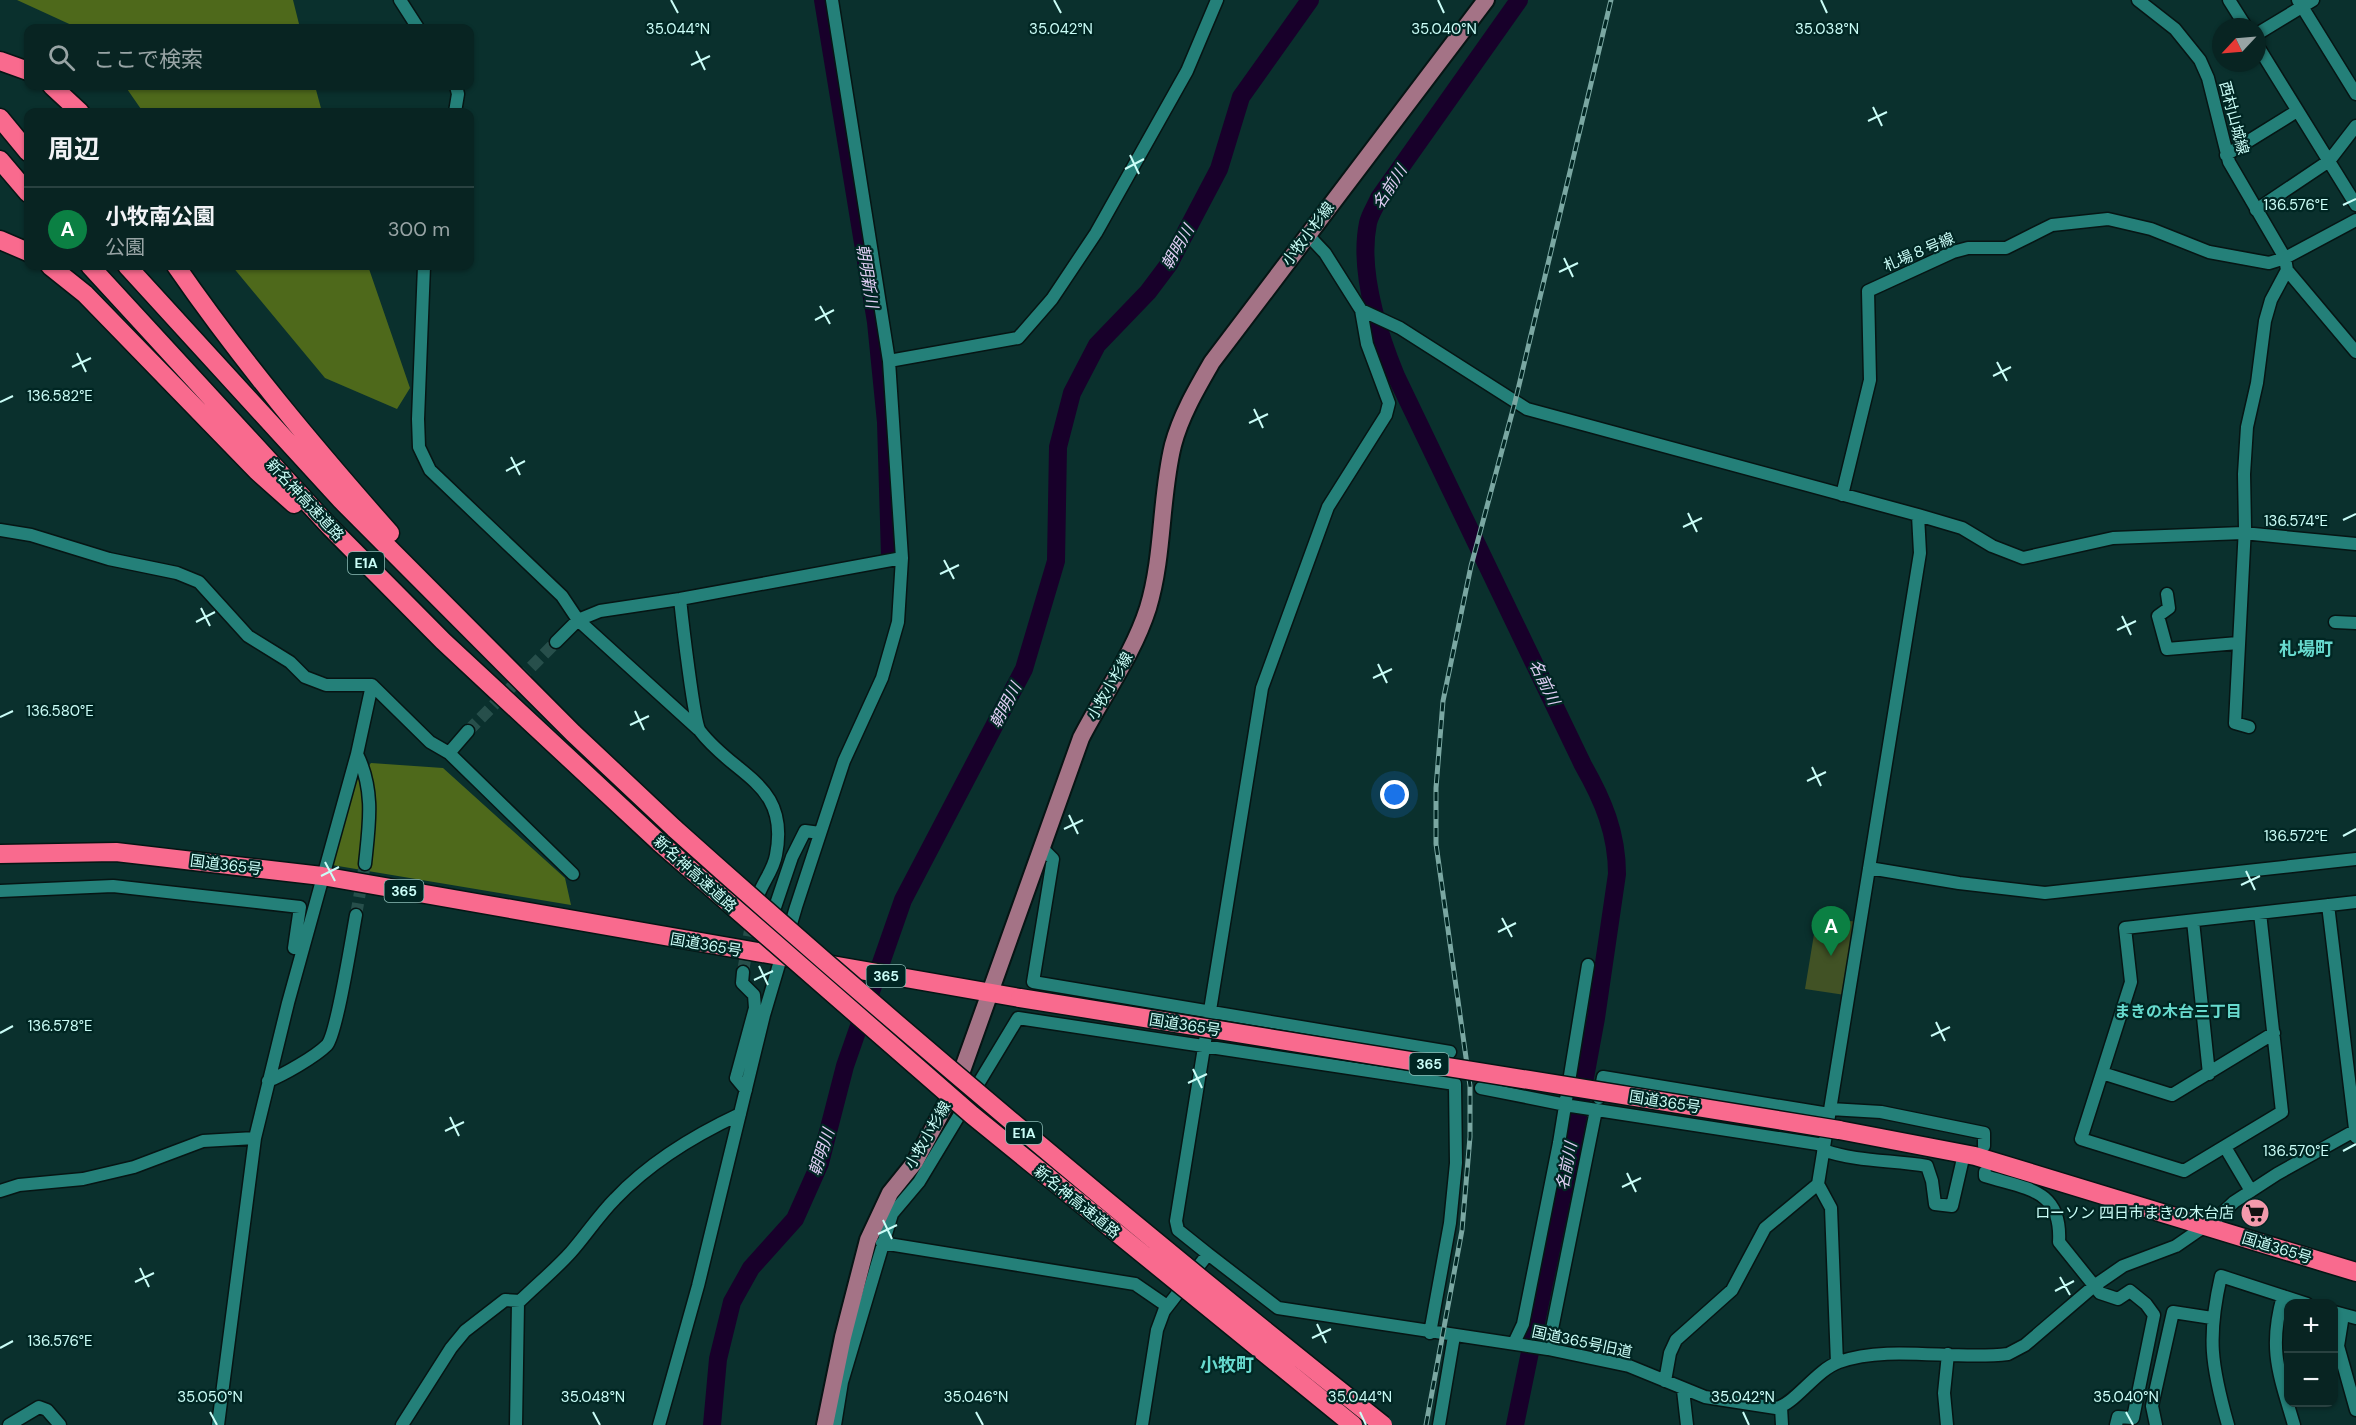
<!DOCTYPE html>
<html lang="ja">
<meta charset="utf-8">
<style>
body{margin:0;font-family:"DM Sans","Noto Sans JP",sans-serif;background:#16302f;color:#f1f3f6}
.controls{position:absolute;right:18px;bottom:18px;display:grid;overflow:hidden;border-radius:12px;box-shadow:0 2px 4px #0004}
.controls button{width:54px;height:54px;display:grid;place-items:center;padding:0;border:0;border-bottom:2px solid #294140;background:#082422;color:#f1f3f6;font:30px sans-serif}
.compass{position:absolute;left:2212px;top:18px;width:54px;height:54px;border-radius:50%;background:#082422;box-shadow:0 2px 4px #0004;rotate:244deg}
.you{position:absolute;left:1395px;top:795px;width:21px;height:21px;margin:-15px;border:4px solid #fff;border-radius:50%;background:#1a73e8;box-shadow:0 0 0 9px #1a73e833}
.badge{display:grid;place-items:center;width:39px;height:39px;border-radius:50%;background:#0b8043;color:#fff;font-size:20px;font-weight:700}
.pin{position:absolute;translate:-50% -50px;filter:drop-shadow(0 2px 3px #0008)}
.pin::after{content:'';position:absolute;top:32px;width:21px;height:18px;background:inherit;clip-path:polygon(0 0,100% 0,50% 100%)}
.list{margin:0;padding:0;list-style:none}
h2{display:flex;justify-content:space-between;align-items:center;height:78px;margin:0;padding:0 24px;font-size:26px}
h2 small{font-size:20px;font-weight:400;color:#98a4a5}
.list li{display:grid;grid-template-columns:39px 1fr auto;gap:18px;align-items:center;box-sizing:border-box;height:84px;padding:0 24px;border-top:2px solid #294140}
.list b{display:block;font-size:22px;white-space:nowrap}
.list p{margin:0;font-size:20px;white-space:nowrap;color:#98a4a5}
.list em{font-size:20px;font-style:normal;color:#98a4a5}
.icon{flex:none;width:33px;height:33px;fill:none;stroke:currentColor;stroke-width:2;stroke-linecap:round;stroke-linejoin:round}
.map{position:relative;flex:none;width:2356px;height:1425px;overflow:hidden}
.search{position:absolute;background:#082422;box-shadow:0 2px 4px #0004;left:24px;top:24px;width:450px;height:66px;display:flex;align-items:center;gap:15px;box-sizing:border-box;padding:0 21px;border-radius:12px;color:#98a4a5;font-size:22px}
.panel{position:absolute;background:#082422;box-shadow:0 2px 4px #0004;left:24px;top:108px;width:450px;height:162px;border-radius:12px}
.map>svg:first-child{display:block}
.green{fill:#415225}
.forest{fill:#4e691b}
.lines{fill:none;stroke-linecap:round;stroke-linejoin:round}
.river{stroke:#18002a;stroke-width:18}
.minor-tunnel{stroke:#274f4b;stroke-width:12;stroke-dasharray:12 6;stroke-linecap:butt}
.minor-casing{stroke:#061514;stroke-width:15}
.major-casing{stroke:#061514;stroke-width:20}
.highway-casing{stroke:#061514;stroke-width:21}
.minor{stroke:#248079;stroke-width:12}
.major{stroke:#a47386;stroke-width:16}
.highway{stroke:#f96a8e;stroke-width:18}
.rail-casing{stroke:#7aa7a2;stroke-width:5}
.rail{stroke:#002623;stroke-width:3;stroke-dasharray:9;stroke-linecap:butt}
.highway-bridge-casing{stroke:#061514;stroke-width:21;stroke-linecap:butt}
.highway-bridge{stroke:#f96a8e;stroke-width:18}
.ticks{fill:none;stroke:#cafdf7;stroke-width:2}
.labels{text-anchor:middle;stroke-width:4.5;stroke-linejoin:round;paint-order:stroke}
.shield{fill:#002623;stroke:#8dbcb7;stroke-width:1.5}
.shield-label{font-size:14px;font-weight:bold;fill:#cafdf7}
.street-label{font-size:15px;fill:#cafdf7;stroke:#002623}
.poi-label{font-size:15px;fill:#cafdf7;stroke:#002623;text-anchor:end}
.water-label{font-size:16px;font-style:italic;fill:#e1cff5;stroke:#002623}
.neighbourhood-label{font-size:16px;font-weight:bold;fill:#67dace;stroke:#002623}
.quarter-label{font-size:18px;font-weight:bold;fill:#67dace;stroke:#002623}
.ticks-label{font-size:15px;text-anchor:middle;fill:#cafdf7;stroke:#002623;stroke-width:4.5;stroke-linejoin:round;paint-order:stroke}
</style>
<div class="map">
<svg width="2356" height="1425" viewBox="0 0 2356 1425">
<rect width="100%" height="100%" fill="#0a302d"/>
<path class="green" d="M1817 916 1857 922 1845 995 1805 989Z"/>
<path class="forest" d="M17 0H293L300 28H78Z
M125 86H315L322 112H143Z
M232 266H368L410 388 397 409 325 378Z
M371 763 443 768 565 878 571 905 332 865 348 791Z"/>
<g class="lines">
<path class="river" d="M823 0 876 322 886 422 890 555
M712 1425 718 1359 732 1302 751 1268 795 1219 820 1163 845 1066 903 900 1024 669 1056 561 1058 447 1072 393 1097 345 1148 292 1169 264 1219 169 1241 97 1310 0
M1515 1425 1572 1148 1596 1018 1617 874C1617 833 1603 800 1583 765L1396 376C1378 332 1358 272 1368 223 1370 214 1376 206 1379 198L1519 0"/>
<path class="minor-tunnel" d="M468 731 556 642
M356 915 365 864
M743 972 750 930"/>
<g class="minor-casing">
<path id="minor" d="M400 0 418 28
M2138 0 2175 29 2200 60 2208 78 2229 162 2285 258 2287 270 2356 352
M2229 0 2246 27
M2298 0 2356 94
M2257 34 2313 0
M2257 45 2356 205
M455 112 458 94 456 86
M2226 155 2297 111
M2256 210 2329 161 2356 126
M1308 235 1325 253 1361 310 1400 328 1527 409 1918 515 1962 528 1992 546 2023 558 2113 538 2243 533 2356 544
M424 266 418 419 419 447 430 470 562 596 578 620 698 729
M889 361 1018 338 1052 299 1096 233 1187 71 1217 0
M1842 495 1870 380 1868 291 1953 252 1968 248H2006L2052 225 2108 219 2151 229 2209 252 2269 263 2285 258 2356 220
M0 530 31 535 109 559 177 573 199 582 248 636 290 662 305 677 326 685H372L430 742 449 753 573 874
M2167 594 2169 608 2158 616 2167 649 2238 643
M680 599C682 618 694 723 700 731 735 777 790 783 776 855 773 873 758 887 755 906
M2335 622 2356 623
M556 642 578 620 600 611 680 599 902 558
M2249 727 2235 723 2245 527 2244 474 2247 427 2257 383 2265 321 2271 300 2287 270
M449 753 468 731
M357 754C375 791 369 825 365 864
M1041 847 1053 859 1033 982 1450 1052
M1869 868 1959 883 2045 893 2356 859
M0 891 113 886 300 907 294 948
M2328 905 2356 1137
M2260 913 2282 1112 2184 1171 2081 1139 2131 982 2125 928 2356 902
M2193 921 2209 1074
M770 922 792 857 805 831 820 833
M743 972 742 983 754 995 755 1008 736 1078 746 1090
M2102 1073 2172 1095 2274 1033
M268 1081C283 1075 315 1057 327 1045 337 1033 352 936 356 915
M1481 1088 1571 1106 1824 1145
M1599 1098 1603 1077 1829 1114
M1830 1109 1881 1112 1984 1133V1146
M2225 1147 2251 1191
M1823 1150C1857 1162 1892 1160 1927 1166L1932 1181 1935 1204 1952 1206 1964 1154
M1985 1172V1176C2027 1189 2062 1189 2059 1242L2100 1293 2118 1299 2130 1291 2146 1304 2154 1315 2133 1418 2118 1417 2116 1425
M0 1191 19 1185 83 1179 134 1167 203 1141 255 1138
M882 1243 1135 1284 1167 1306
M1208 1254 1178 1230 1176 1221 1262 688 1328 507 1386 415 1389 403 1367 344 1361 310
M2283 1296C2268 1349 2279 1374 2294 1425
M2334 1312 2356 1318
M2343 1315 2338 1346 2356 1410
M1514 1343 1523 1324 1559 1143 1588 965
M1548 1349 1596 1110
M1837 1363 1831 1208 1818 1184 1920 553 1918 515
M1665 1381 1670 1353 1676 1340 1732 1290 1765 1228 1818 1184
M1683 1390 1687 1425
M1781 1407 1782 1425
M9 1425 39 1407 47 1410 60 1425
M218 1425 255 1138 288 1003 357 754 372 685
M402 1425 451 1348 465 1331 505 1300 520 1301
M516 1425 518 1303C535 1286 555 1270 571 1252 586 1235 599 1215 615 1199 650 1162 695 1135 740 1114
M659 1425 698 1286 764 1015 796 907 844 761 882 678 898 622 902 558 889 361 832 0
M835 1425 842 1382 892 1214 919 1182 1018 1018 1455 1084 1456 1163 1450 1223 1430 1333
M1142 1425 1157 1330 1164 1311 1208 1254 1278 1308 1548 1349 1629 1366 1705 1397 1776 1408C1794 1405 1816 1370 1839 1362 1890 1344 1954 1361 2008 1354L2025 1345 2094 1286 2123 1266 2176 1246 2218 1217 2234 1202 2277 1174 2356 1130
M1439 1425 1454 1336
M1947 1425 1944 1393 1948 1354
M2156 1425 2152 1406 2173 1312 2212 1318
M2228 1425C2211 1365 2207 1337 2221 1276L2307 1304"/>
</g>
<g class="major-casing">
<path id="major" d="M825 1425 843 1337 868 1240 890 1193 915 1162 958 1082 1081 738C1103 695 1133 655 1148 608 1164 555 1160 498 1173 445 1181 415 1197 388 1212 362L1486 0"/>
</g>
<g class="highway-casing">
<path id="highway" d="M0 61 28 71
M52 86 80 112
M0 118 28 152
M0 160 28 193
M0 240 28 252
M50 266 85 294 257 471 294 504
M90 266 329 526 443 641 660 843
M127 266 341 500 573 733 675 829
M176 266C241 360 314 447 390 533
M0 854 116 852 322 876 1020 998
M1839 1130 1975 1156 2356 1272"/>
</g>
<use href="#minor" class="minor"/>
<use href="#major" class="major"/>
<use href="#highway" class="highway"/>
<g class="rail-casing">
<path id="rail" d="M1426 1425 1462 1230 1470 1137V1086L1436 844V788L1443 701 1471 566 1515 402 1611 0"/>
</g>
<use href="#rail" class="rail"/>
<g class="highway-bridge-casing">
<path id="highway-bridge" d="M675 829C905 1035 1141 1233 1383 1425
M660 843 972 1115 1353 1425
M1020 998 1839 1130"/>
</g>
<use href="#highway-bridge" class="highway-bridge"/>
</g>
<path class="ticks" d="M671 0 678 13M1054 0 1061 13M1438 0 1444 13M1821 0 1827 13M696 51 705 70M691 65 710 56M1873 107 1882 126M1868 121 1887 112M1130 155 1139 174M1125 169 1144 159M2343 205 2356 199M1564 258 1573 277M1559 272 1578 263M820 306 830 324M815 320 834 310M77 353 86 372M1997 362 2007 381M72 367 91 358M1993 376 2011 367M0 402 13 396M1254 409 1263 428M1249 423 1268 414M511 457 520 475M506 471 525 461M1688 513 1697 532M2343 520 2356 514M1683 527 1702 518M944 560 954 579M940 574 959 565M201 608 210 626M2122 616 2131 635M196 622 215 612M2117 630 2136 621M1378 664 1387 683M1373 678 1392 669M635 711 644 730M0 717 13 711M630 725 649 716M1812 767 1821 786M1807 781 1826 772M1069 815 1078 834M1064 829 1083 820M2343 836 2356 829M325 862 335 881M2246 871 2255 890M321 876 339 867M2241 885 2260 876M1502 918 1512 937M1498 932 1516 923M759 966 768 985M754 980 773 971M1936 1022 1945 1041M0 1033 13 1026M1931 1036 1950 1027M1193 1069 1202 1088M1188 1083 1207 1074M450 1117 459 1136M445 1131 464 1122M2343 1151 2356 1144M1627 1173 1636 1192M1622 1187 1641 1178M883 1220 892 1239M878 1234 897 1225M140 1268 149 1287M2060 1277 2070 1295M135 1282 154 1273M2055 1291 2074 1281M1317 1324 1326 1343M1312 1338 1331 1329M0 1348 13 1341M210 1412 217 1425M593 1412 600 1425M976 1412 983 1425M1360 1412 1366 1425M1743 1412 1749 1425M2126 1412 2133 1425"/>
<defs>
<g id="supermarket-disc" transform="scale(1.5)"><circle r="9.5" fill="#f39aac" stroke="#002623"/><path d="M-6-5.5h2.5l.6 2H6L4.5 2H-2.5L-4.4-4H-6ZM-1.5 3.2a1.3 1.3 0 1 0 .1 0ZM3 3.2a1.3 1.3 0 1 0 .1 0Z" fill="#111"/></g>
</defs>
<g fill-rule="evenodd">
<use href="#supermarket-disc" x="2255" y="1213"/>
</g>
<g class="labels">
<g class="shield">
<rect x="348" y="552" width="36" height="22" rx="4.5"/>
<rect x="384.5" y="880" width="39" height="22" rx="4.5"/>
<rect x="866.5" y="965" width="39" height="22" rx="4.5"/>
<rect x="1409.5" y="1053" width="39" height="22" rx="4.5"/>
<rect x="1006" y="1122" width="36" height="22" rx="4.5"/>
</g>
<g class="shield-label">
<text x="366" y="568">E1A</text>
<text x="404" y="896">365</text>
<text x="886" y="981">365</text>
<text x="1429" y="1069">365</text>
<text x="1024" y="1138">E1A</text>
</g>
<g class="street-label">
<text transform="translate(2234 118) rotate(75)" y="5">西村山城線</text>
<text transform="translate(1308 234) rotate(-53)" y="5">小牧小杉線</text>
<text transform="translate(1919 252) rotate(-23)" y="5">札場８号線</text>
<text transform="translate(305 500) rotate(47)" y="5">新名神高速道路</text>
<text transform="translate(1110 686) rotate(-60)" y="5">小牧小杉線</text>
<text transform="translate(226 865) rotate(7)" y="5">国道365号</text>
<text transform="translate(695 874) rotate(42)" y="5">新名神高速道路</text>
<text transform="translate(706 945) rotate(10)" y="5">国道365号</text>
<text transform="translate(1185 1025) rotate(9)" y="5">国道365号</text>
<text transform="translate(1665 1102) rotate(9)" y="5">国道365号</text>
<text transform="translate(928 1135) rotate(-60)" y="5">小牧小杉線</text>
<text transform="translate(1077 1202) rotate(39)" y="5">新名神高速道路</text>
<text transform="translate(2277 1248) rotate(17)" y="5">国道365号</text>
<text transform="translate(1582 1342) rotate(12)" y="5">国道365号旧道</text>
</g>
<g class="poi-label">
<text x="2234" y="1218">ローソン 四日市まきの木台店</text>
</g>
<g class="water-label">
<text transform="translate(1389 187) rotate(-57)" y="6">名前川</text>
<text transform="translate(1177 247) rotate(-60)" y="6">朝明川</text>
<text transform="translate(868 276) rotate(81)" y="6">朝明新川</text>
<text transform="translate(1545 682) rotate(64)" y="6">名前川</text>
<text transform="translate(1005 705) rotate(-62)" y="6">朝明川</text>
<text transform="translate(821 1152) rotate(-72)" y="6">朝明川</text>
<text transform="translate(1566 1166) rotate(-79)" y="6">名前川</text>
</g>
<g class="neighbourhood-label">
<text x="2178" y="1017">まきの木台三丁目</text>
</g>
<g class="quarter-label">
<text x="2306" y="655">札場町</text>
<text x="1227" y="1371">小牧町</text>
</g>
</g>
<g class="ticks-label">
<text x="1827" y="34">35.038°N</text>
<text x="678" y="34">35.044°N</text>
<text x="1061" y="34">35.042°N</text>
<text x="1444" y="34">35.040°N</text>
<text x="2296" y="210">136.576°E</text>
<text x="60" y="401">136.582°E</text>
<text x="2296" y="526">136.574°E</text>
<text x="60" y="716">136.580°E</text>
<text x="2296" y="841">136.572°E</text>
<text x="60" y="1031">136.578°E</text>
<text x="2296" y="1156">136.570°E</text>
<text x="60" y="1346">136.576°E</text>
<text x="210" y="1402">35.050°N</text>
<text x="593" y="1402">35.048°N</text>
<text x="976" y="1402">35.046°N</text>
<text x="1360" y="1402">35.044°N</text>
<text x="1743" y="1402">35.042°N</text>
<text x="2126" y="1402">35.040°N</text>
</g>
</svg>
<div class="controls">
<button>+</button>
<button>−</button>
</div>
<svg class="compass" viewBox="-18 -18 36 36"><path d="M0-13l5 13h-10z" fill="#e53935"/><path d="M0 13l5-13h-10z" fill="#98a4a5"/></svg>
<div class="you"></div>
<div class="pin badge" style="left:1831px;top:956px">A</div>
<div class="search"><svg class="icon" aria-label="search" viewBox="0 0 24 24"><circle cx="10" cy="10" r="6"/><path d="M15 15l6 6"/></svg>ここで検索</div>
<section class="panel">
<h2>周辺<small></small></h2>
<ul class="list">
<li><span class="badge">A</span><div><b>小牧南公園</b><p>公園</p></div><em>300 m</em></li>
</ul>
</section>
</div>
